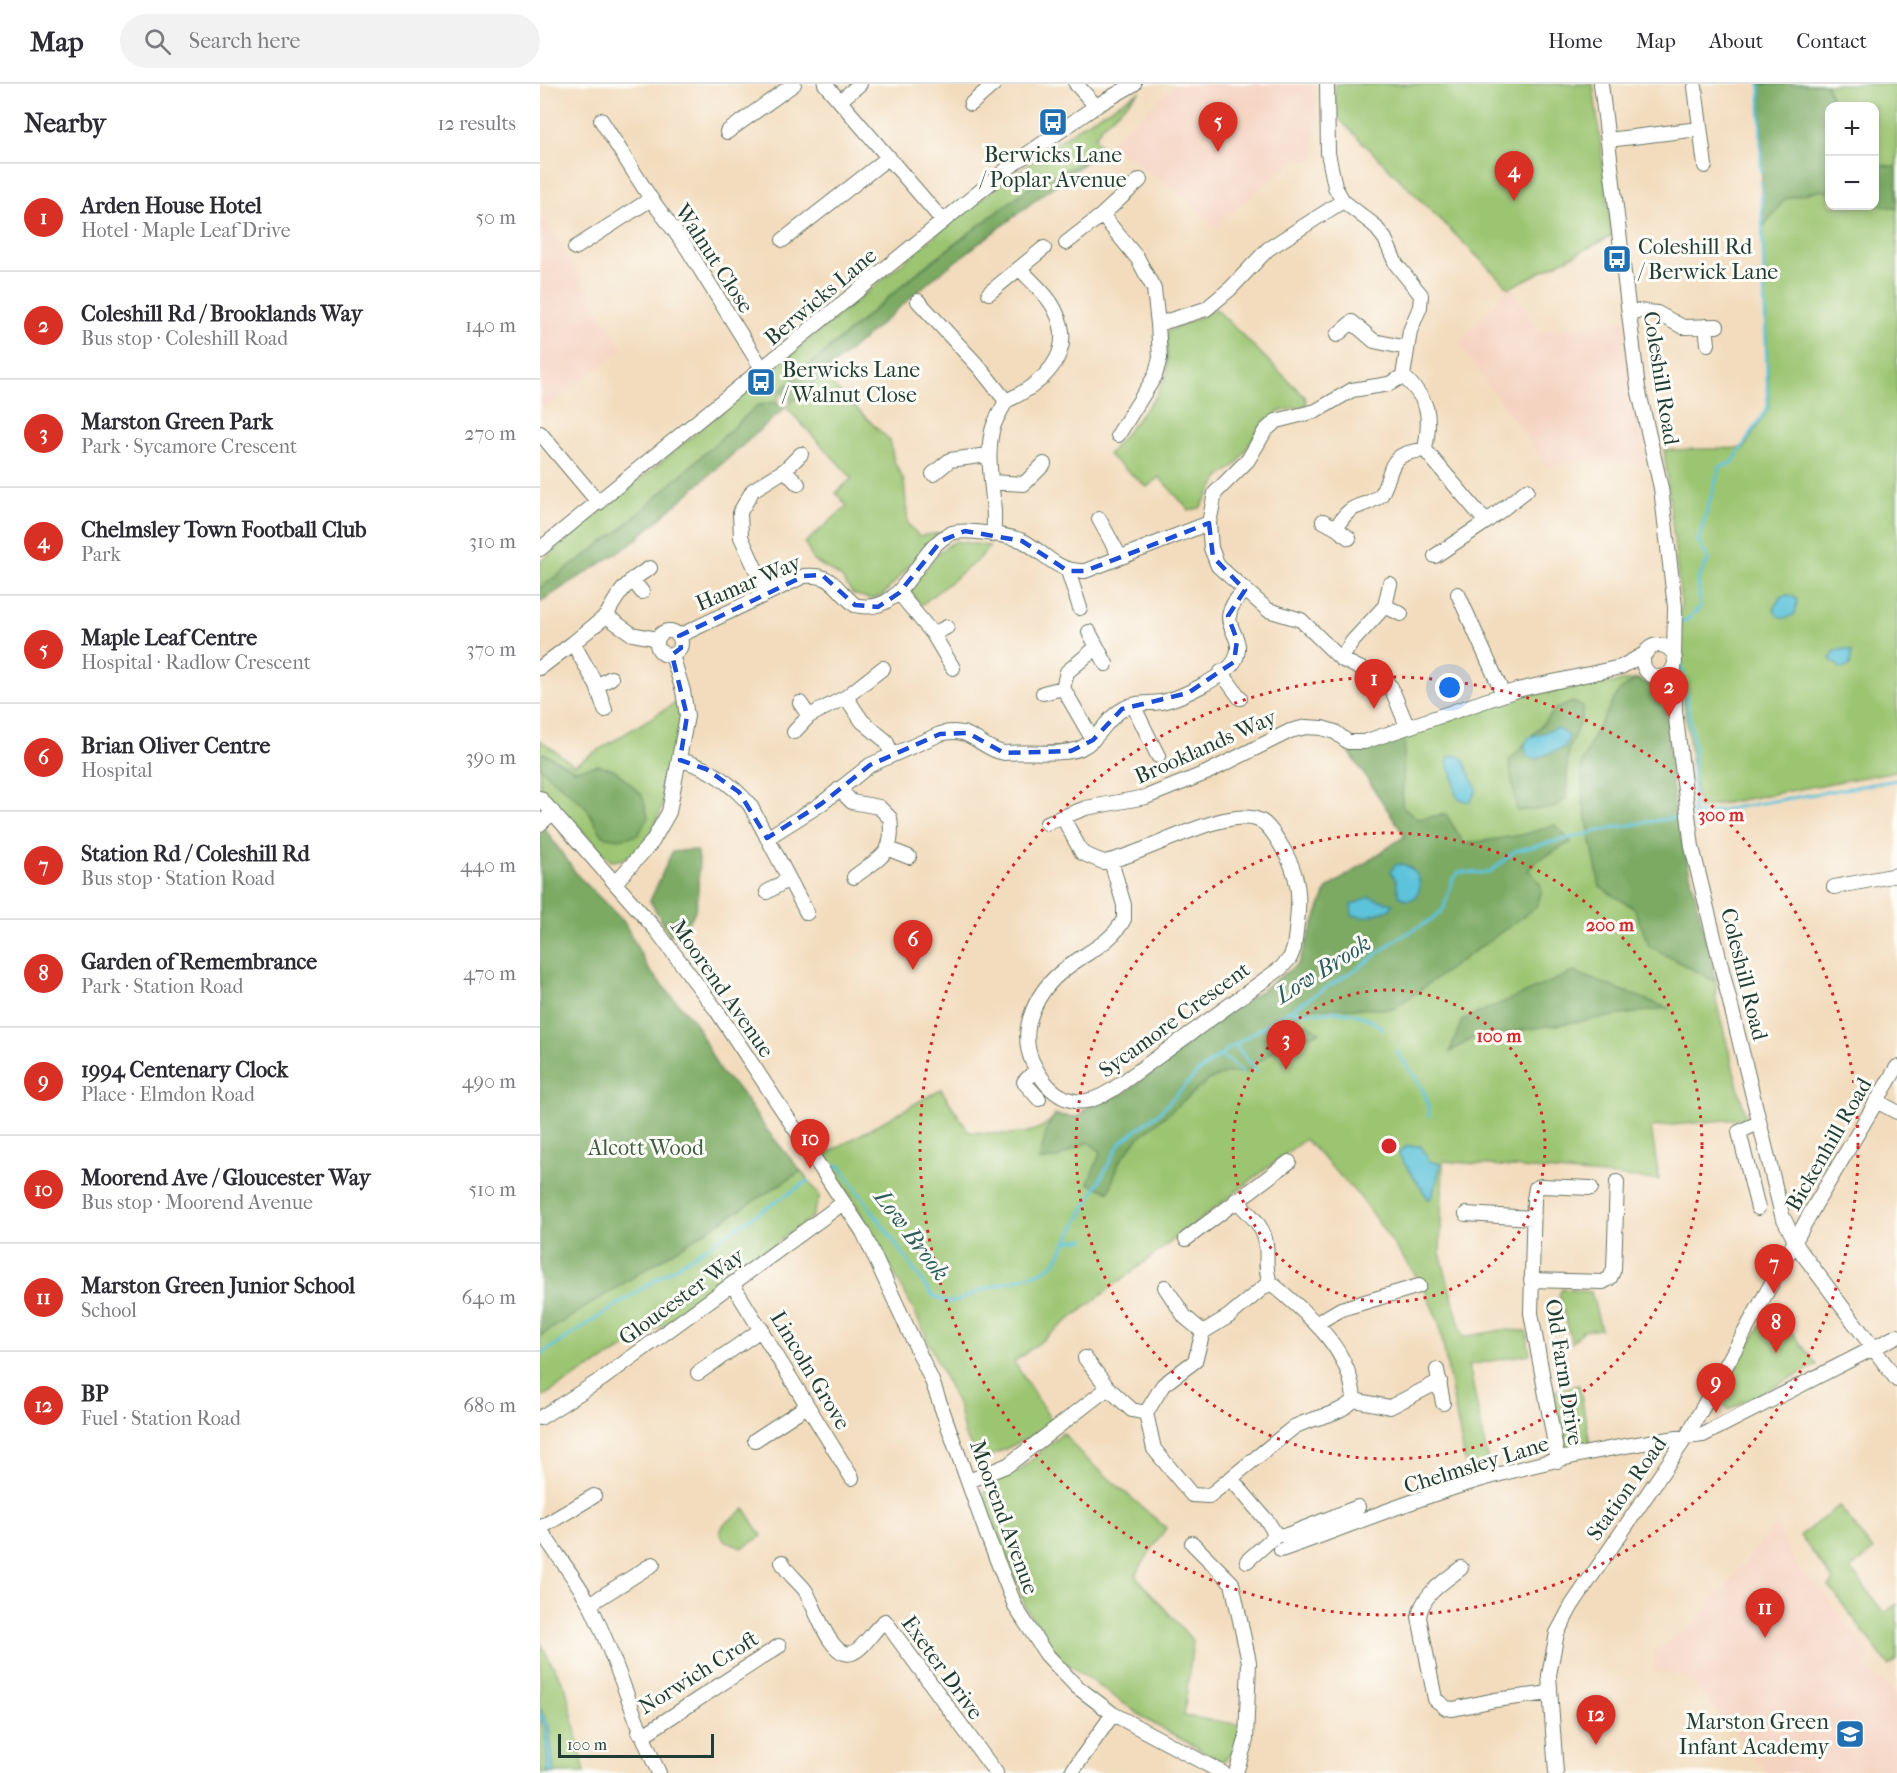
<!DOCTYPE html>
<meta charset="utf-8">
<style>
body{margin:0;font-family:"IM FELL French Canon",serif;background:#f2f2f3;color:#2b2b33}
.controls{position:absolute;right:18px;top:18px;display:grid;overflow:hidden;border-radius:12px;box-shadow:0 3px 9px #0003}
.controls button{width:54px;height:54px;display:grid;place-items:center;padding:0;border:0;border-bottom:2px solid #e1e1e2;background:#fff;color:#2b2b33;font:30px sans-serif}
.scale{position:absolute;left:18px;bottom:15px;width:156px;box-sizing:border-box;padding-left:6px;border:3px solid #1f3d34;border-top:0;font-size:16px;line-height:21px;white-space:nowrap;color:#1f3d34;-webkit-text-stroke:4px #fdfcf7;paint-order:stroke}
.you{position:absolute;left:910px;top:604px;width:21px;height:21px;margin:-15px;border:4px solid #fff;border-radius:50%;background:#1a73e8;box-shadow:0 0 0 9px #1a73e833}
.badge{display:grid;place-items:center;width:39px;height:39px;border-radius:50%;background:#d93025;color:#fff;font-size:20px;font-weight:700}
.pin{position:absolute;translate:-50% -50px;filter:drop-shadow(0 2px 3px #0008)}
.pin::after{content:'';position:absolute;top:32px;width:21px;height:18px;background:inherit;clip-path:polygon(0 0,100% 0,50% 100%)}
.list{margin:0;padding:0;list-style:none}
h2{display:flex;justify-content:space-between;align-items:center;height:78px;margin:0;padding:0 24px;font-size:26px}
h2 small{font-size:20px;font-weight:400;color:#7c7c81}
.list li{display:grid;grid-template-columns:39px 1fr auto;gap:18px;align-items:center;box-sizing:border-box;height:108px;padding:0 24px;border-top:2px solid #e1e1e2}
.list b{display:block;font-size:22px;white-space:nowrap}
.list p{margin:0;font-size:20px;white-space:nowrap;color:#7c7c81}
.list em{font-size:20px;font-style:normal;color:#7c7c81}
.icon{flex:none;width:33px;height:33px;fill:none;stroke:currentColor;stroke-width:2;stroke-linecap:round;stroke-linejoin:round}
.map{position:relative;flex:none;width:1357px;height:1689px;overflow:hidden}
header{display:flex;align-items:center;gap:36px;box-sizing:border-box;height:84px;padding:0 30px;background:#fff;border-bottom:2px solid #e1e1e2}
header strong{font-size:28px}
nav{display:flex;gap:33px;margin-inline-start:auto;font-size:21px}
.search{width:420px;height:54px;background:#f2f2f3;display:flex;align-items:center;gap:15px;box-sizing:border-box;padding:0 21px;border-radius:33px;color:#7c7c81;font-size:22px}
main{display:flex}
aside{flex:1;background:#fff}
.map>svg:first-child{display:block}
.built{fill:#f5d3c1}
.green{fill:#9bc571;stroke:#5d8152;stroke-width:1.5;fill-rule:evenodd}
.forest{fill:#7caa63;stroke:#4e744c;stroke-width:1.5}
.water{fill:#5dc3da;stroke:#3e8087;stroke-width:1.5}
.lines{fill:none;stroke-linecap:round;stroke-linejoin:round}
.stream{stroke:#5dc3da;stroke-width:3}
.minor-casing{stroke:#697564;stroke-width:16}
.minor{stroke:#fff;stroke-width:14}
.marked{fill:none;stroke:#1d4ed8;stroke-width:4.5;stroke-dasharray:12 8;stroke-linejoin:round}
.ring{fill:none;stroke:#d62828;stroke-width:3;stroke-dasharray:3 6}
.labels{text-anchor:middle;stroke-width:6;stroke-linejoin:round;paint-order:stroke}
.poi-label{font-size:22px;fill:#1f3d34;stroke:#fdfcf7;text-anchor:start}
.street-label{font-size:22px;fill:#1f3d34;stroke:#fdfcf7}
.park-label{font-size:22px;fill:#3e5f43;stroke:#fdfcf7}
.water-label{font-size:24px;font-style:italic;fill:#2e5e5e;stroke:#fdfcf7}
.centre{fill:#d62828;stroke:#fdfcf7;stroke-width:3}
.ring-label{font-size:18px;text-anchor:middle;font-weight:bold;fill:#d62828;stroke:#fdfcf7;stroke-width:6;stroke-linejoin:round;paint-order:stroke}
</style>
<header>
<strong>Map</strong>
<div class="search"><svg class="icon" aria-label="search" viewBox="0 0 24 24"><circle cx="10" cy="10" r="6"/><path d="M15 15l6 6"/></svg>Search here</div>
<nav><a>Home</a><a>Map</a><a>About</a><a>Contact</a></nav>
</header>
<main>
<aside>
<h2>Nearby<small>12 results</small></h2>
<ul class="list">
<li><span class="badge">1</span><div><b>Arden House Hotel</b><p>Hotel · Maple Leaf Drive</p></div><em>50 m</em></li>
<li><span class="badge">2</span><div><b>Coleshill Rd / Brooklands Way</b><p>Bus stop · Coleshill Road</p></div><em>140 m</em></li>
<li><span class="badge">3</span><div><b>Marston Green Park</b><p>Park · Sycamore Crescent</p></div><em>270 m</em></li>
<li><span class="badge">4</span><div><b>Chelmsley Town Football Club</b><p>Park</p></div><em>310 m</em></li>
<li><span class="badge">5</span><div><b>Maple Leaf Centre</b><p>Hospital · Radlow Crescent</p></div><em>370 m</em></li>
<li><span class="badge">6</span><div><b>Brian Oliver Centre</b><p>Hospital</p></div><em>390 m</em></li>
<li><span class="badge">7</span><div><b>Station Rd / Coleshill Rd</b><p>Bus stop · Station Road</p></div><em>440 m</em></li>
<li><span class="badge">8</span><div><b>Garden of Remembrance</b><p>Park · Station Road</p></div><em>470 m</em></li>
<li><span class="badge">9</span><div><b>1994 Centenary Clock</b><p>Place · Elmdon Road</p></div><em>490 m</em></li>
<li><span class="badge">10</span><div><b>Moorend Ave / Gloucester Way</b><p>Bus stop · Moorend Avenue</p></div><em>510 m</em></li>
<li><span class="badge">11</span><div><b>Marston Green Junior School</b><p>School</p></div><em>640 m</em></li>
<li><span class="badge">12</span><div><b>BP</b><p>Fuel · Station Road</p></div><em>680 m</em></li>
</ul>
</aside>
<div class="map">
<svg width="1357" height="1689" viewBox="0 0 1357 1689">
<rect width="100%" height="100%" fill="#fdfcf7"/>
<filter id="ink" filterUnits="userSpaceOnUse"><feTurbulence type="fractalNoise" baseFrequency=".0167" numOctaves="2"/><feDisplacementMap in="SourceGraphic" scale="12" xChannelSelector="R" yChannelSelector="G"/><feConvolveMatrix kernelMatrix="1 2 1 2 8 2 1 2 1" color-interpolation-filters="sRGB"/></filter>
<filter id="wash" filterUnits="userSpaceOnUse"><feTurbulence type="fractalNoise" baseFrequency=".008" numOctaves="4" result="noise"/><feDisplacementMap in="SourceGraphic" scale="24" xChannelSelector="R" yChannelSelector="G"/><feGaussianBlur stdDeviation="1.35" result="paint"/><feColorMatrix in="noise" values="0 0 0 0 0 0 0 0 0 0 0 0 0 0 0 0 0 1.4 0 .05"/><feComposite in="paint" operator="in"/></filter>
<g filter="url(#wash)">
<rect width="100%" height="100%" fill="#f3dcbd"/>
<path class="built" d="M636 0H775V76H755L674 143 646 114 569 60Z
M0 127 83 265 0 329Z
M971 203 999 247 1087 236 1091 299 1107 380 1024 378 1008 384 920 261 931 244Z
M1236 1440 1257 1482 1285 1511 1330 1571 1324 1582 1357 1611V1689H1228L1161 1607 1139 1590 1111 1588 1115 1580 1113 1568 1155 1540Z"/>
<path class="green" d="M795 0H1053L1072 152 969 204 796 32Z
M1221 0H1357V687L1158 724 1138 576 1141 519 1124 366 1204 364 1229 323 1222 135ZM1290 22H1334V122H1290Z
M600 7 562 42 554 54 563 65 548 76 494 100 381 185 252 296 241 307 237 318 217 322 79 447 0 504V478L429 124 539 43Z
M676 225 765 313 767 321 738 328 721 341 697 380 679 394 660 424 649 426 619 393 607 403 568 371 616 312 627 290V248Z
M282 291 350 357 354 377 364 397 368 440 379 452 399 449 343 511 331 515 313 510 301 493 273 476 265 459 307 422 296 409 312 394 246 323Z
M415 457 450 462 439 475 381 521 370 508 371 503 399 468Z
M1099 595 1120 607 1126 624 1134 723 1176 898V917L1206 1034 1111 1043 1119 1096 903 1077 900 1169 923 1253 962 1246 986 1247 990 1270 929 1281 950 1388 928 1394 899 1239 882 1200 820 1113 765 1055 474 1278 514 1341 439 1378 424 1349 419 1325 372 1222 313 1116 284 1071 401 1005 429 1048C458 1049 497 1057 515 1031L538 1033 545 1025 585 1009 665 947 758 880 787 805 865 752 810 669 983 611Z
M138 615C139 622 142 631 142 638 142 650 137 663 134 674 127 708 115 776 71 777L0 703V656L34 681 134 620Z
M261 1087 280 1112 272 1133 123 1241 0 1314V1252Z
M1022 1205 1051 1208 1061 1245 1042 1247 1032 1259 1019 1211Z
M1232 1222 1277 1281 1188 1326 1178 1314Z
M1039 1301 1051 1363 1029 1369 1023 1366 1011 1308Z
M523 1349 542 1371 626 1444 595 1491 653 1557 644 1632 702 1641 697 1664 682 1678 609 1637 522 1576 487 1527 444 1411 447 1400 480 1386Z
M1299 1422 1333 1467 1311 1485 1344 1529 1357 1520V1576L1349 1582 1289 1502 1294 1497 1260 1452Z
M205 1425 222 1452 202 1464 184 1457 180 1448 184 1440Z
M0 1559 26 1604 45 1689H0Z"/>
<path class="forest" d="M1221 0H1286L1295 22H1290L1289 108 1279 106 1245 115 1223 143Z
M548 76 391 196 251 318 240 307 381 186 494 100Z
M1335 80 1357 83V125L1335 120Z
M232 318 246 323 90 461 0 518V504L79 447 217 322Z
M1097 595 1120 607 1126 624 1134 723 1176 898 1109 862 1094 824 1060 803 1043 716 1041 681 1055 649 1079 607Z
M1033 618 1042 622V632L1028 667 1026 715 1013 724 977 727 969 677 1016 625Z
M865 651 862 722 878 735 906 730 924 760 982 751 1015 741 1031 758 998 776 988 786C1003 801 1006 804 995 824L853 925 772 924 745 937 769 941 780 948 735 965 705 989H687L669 996 598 1054 579 1078 569 1108 548 1099 561 1068 548 1058 517 1074 499 1077 508 1042 515 1031 538 1034 545 1025 585 1009 665 947 758 880 787 805 865 752 810 669Z
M3 669 35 686 58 681 75 686 102 711 108 733 98 751 78 755 63 752 45 722 0 684V672Z
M4 744 38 792 84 838 109 886 155 939 181 989 200 1007 226 1045 261 1087 0 1252V749Z
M150 766 157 767 159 776C157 807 164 838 130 851L110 817 132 768Z
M1033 888 1128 924 935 953 910 968 922 936Z"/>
<path class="water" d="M1247 511 1254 512 1257 517 1255 530C1246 536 1235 535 1234 523L1241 513Z
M1305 565 1312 567 1310 582 1302 585 1290 575 1295 567Z
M1017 644 1029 652 1025 663 995 675 986 671 985 660 989 653Z
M917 671 923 675 937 706 930 718C909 714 917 706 913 692 912 688 908 683 907 678L909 673Z
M863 780C878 786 885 799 875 814L867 816 859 812 856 796 850 788 855 781Z
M829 813 853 820 849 826 825 833 812 831 811 821Z
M867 1062H881L889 1077 901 1080 893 1110 889 1116 860 1073 859 1068Z
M0 1624 9 1642 14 1689H8L5 1644 0 1633Z"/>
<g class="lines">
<path class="stream" d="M1220 0 1221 88
M1140 538 1150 534 1160 523 1158 495 1169 475 1158 457 1180 383 1192 379 1228 323 1221 98
M1140 574 1154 662 1153 728
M1152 731 1357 696
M748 926C782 934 809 916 843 945
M695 961 717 987
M856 966C869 987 890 1006 889 1032
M679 972 690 977 702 989
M294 1082H300L303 1086 392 1211 405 1218H415L442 1206 501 1188 515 1179 580 1059 620 1028 657 989 691 963 821 882 857 855 891 836 903 826 913 795 919 788 949 789 975 767 1072 744 1145 732
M527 1157 546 1155
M0 1271 268 1097"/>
</g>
</g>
<g filter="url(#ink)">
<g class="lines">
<g class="minor-casing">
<path id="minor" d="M285 0 403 137
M536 0 556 22
M787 0 788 69 795 103 803 117 834 141 845 155 856 180 881 211 880 223 870 247 863 292 849 300 812 306 776 327 736 337 725 347 708 376 675 409 669 439 671 464 678 482 728 526 761 536 801 575 844 596 851 603 867 642
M1061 0 1098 304 1121 404 1135 523 1134 573
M1155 3 1165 82
M301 16 320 0
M431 20 454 0
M61 36 111 115 147 164 223 286
M187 48 254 0
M1068 56 1159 45
M600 96 562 131 598 175 614 205 618 240
M243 156 349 73
M526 159 562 131
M35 164 111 115
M449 209 504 164
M378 217 439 283 466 317C461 327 454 337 452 347 444 383 458 416 453 451
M1089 226 1117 229 1143 243 1177 242
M1166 242 1168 260
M797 251 812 238 834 257 867 264
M863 292C890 317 891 330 885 366L946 438 895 472
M466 317C501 301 537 271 516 228 509 212 492 198 480 185
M0 349 59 419
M578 351 615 292 620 274 618 240 666 225 690 205 728 165 803 117
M245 386 258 400
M393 390 410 376 448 371
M451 398 484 400 504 380
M559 435 580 473
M783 437 796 444
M946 438 987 406
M809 454 796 444C813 415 820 427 841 411 855 386 845 369 885 366
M0 465 476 78 556 22 594 0
M528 487 540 524
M92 495 102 508
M359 509 393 550 407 543
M227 510 201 453 200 428 213 406 245 386 261 370
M918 510 963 610
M845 522 861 530
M66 532C79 508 86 498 110 484
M117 559a12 12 0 1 1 24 0a12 12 0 1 1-24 0Z
M549 548 557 563 527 588 523 604 553 656
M393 550 413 584
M139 552 264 492C295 490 294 504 315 521 366 534 375 464 412 449 425 444 473 452 485 458 507 471 517 488 545 487L669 439
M1103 577a16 16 0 1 1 32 0a16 16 0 1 1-32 0Z
M557 563 566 580
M801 575 812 558 845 522 850 500
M1134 583 1135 627 1152 763 1242 1131 1259 1165 1357 1296
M0 584 33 559
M681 588 700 614
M57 602 71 594
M503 609 523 604
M306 613 343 584
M260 619 269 632
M593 621 618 672
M65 626 57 602 33 559 66 532 92 550 118 555
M254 648 269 632 306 613 322 637 346 657 352 671
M140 676C167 682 192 700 210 721L267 829
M299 705 312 718 339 723 350 734C355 771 341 772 314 793
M0 714 117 847 177 927 323 1148 392 1297 447 1451 476 1524 506 1570 536 1602 573 1630 683 1689
M523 734 542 769 563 778C600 774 688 719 721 737 729 741 735 752 739 758 765 798 759 820 754 864L750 874 741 884 572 1006C557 1015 542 1022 525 1014 509 1007 499 992 492 977 478 944 497 906 525 885 546 868 571 860 584 835V821L571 777
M507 739 546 724 606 713 666 689 750 647 766 643 782 644 795 648 808 658H824L977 606 1081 583 1106 569
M0 740 13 728
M227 754 281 720 330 681 400 650C432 641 438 664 464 669 484 667 525 672 541 664 560 655 566 633 585 624 596 618 608 620 621 618 638 615 687 592 695 576 709 547 668 542 705 506
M349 765 369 773
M76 798 112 758 129 728 147 632 143 607 132 571
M1294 803 1357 791
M227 808 247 796
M496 986 484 998 499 1015
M1336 1017 1357 1028
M1218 1039 1199 1048 1218 1124
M696 1116C708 1129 724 1141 726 1160 728 1174 724 1184 730 1198
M926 1130 993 1134
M646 1155 749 1078
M991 1196 1063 1198 1070 1194 1074 1185 1077 1098
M193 1201 312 1394
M625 1203 645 1233 663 1248
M777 1239 801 1225 879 1202
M545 1274 568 1304
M897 1286 903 1319
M158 1289 222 1245
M814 1316 850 1323 900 1297
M0 1334 62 1295 303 1119
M215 1356 267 1322
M1018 1377 991 1229 994 1115 996 1104 1001 1102 1051 1104
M692 1396 728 1438 736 1451
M429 1397 468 1381 568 1304 592 1326 606 1329 623 1301 655 1277 663 1248 689 1232 730 1198C766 1229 811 1264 814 1316 796 1333 775 1332 754 1343L669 1412 652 1411 614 1365 606 1329
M0 1444 54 1412
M0 1445C16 1471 37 1495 51 1523 77 1576 93 1635 119 1689
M652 1459 692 1499
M741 1466C807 1443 872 1415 939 1396 1012 1375 1088 1359 1163 1351L1357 1252
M707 1477 736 1451H747L818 1423
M242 1478C247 1489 257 1496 265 1506 275 1521 290 1576 312 1569 325 1564 333 1545 345 1537L456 1689
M921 1484C904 1498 882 1510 879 1533L895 1615 906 1624 913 1625 955 1616 1010 1609
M692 1499 709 1578 706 1656 696 1689
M50 1520 113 1480
M99 1648H108L239 1562
M531 1689 573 1630
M1016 1689 1009 1591 1017 1549 1032 1521 1147 1352 1275 1121 1357 983"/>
</g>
<use href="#minor" class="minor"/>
</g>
</g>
<path class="marked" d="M669 439 673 473 705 506 688 532 697 556 694 578 648 609 582 625 553 656 531 667 464 669 428 649 400 650 330 681 281 720 227 754 199 708 166 685 140 676 147 632 132 571 141 564 139 552 264 492 282 491 315 521 338 523 359 509 401 457 425 447 482 457 528 487H545Z"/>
<g class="ring">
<circle cx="849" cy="1062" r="156"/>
<circle cx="849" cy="1062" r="313"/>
<circle cx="849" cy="1062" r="469"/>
</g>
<defs>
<g id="bus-square" transform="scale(1.5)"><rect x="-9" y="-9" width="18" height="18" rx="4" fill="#1f6fb2" stroke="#fdfcf7"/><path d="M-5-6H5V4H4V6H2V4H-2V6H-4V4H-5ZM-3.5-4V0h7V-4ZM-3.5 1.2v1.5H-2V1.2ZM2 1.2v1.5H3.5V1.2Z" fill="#fff"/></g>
<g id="school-square" transform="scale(1.5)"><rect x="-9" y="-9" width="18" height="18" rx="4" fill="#1f6fb2" stroke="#fdfcf7"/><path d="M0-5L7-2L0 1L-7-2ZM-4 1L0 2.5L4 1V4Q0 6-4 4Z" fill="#fff"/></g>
</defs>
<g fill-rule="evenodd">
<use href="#bus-square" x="513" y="38"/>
<use href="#bus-square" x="1077" y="175"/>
<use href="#bus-square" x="221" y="298"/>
<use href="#school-square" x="1310" y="1650"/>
</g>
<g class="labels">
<g class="poi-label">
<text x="513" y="78" text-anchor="middle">Berwicks Lane<tspan x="513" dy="25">/ Poplar Avenue</tspan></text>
<text x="1098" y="170">Coleshill Rd<tspan x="1098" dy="25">/ Berwick Lane</tspan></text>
<text x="242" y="293">Berwicks Lane<tspan x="242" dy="25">/ Walnut Close</tspan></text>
<text x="1289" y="1645" text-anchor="end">Marston Green<tspan x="1289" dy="25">Infant Academy</tspan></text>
</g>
<g class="street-label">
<text transform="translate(175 174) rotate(57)" y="8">Walnut Close</text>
<text transform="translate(280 212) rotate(-40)" y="8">Berwicks Lane</text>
<text transform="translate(1122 294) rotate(81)" y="8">Coleshill Road</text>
<text transform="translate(208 498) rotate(-23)" y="8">Hamar Way</text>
<text transform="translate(665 662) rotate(-24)" y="8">Brooklands Way</text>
<text transform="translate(1205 890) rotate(76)" y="8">Coleshill Road</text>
<text transform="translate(183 904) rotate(55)" y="8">Moorend Avenue</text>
<text transform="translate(634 935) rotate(-36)" y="8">Sycamore Crescent</text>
<text transform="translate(1288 1060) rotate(-60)" y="8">Bickenhill Road</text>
<text transform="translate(141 1212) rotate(-36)" y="8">Gloucester Way</text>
<text transform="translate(271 1286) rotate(59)" y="8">Lincoln Grove</text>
<text transform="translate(1025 1288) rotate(81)" y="8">Old Farm Drive</text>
<text transform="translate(936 1380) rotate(-17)" y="8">Chelmsley Lane</text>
<text transform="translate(1086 1404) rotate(-55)" y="8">Station Road</text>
<text transform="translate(465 1433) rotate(70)" y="8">Moorend Avenue</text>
<text transform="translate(403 1583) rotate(54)" y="8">Exeter Drive</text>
<text transform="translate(158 1588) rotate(-32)" y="8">Norwich Croft</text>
</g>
<g class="park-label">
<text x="106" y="1071">Alcott Wood</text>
</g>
<g class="water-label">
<text transform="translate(783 885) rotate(-32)" y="8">Low Brook</text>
<text transform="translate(372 1151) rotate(53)" y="8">Low Brook</text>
</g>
</g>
<circle cx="849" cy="1062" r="9" class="centre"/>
<g class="ring-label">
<text x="1181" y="737">300 m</text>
<text x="1070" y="847">200 m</text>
<text x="959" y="958">100 m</text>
</g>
</svg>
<div class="controls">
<button>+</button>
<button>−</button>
</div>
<div class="scale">100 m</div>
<div class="you"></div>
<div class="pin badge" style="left:834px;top:625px">1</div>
<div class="pin badge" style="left:1129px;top:633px">2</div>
<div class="pin badge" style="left:746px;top:986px">3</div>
<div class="pin badge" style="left:974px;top:117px">4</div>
<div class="pin badge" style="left:678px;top:68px">5</div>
<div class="pin badge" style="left:373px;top:886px">6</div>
<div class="pin badge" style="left:1234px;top:1210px">7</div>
<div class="pin badge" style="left:1236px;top:1269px">8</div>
<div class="pin badge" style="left:1176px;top:1329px">9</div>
<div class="pin badge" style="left:270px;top:1085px">10</div>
<div class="pin badge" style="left:1225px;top:1554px">11</div>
<div class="pin badge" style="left:1056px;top:1661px">12</div>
</div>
</main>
